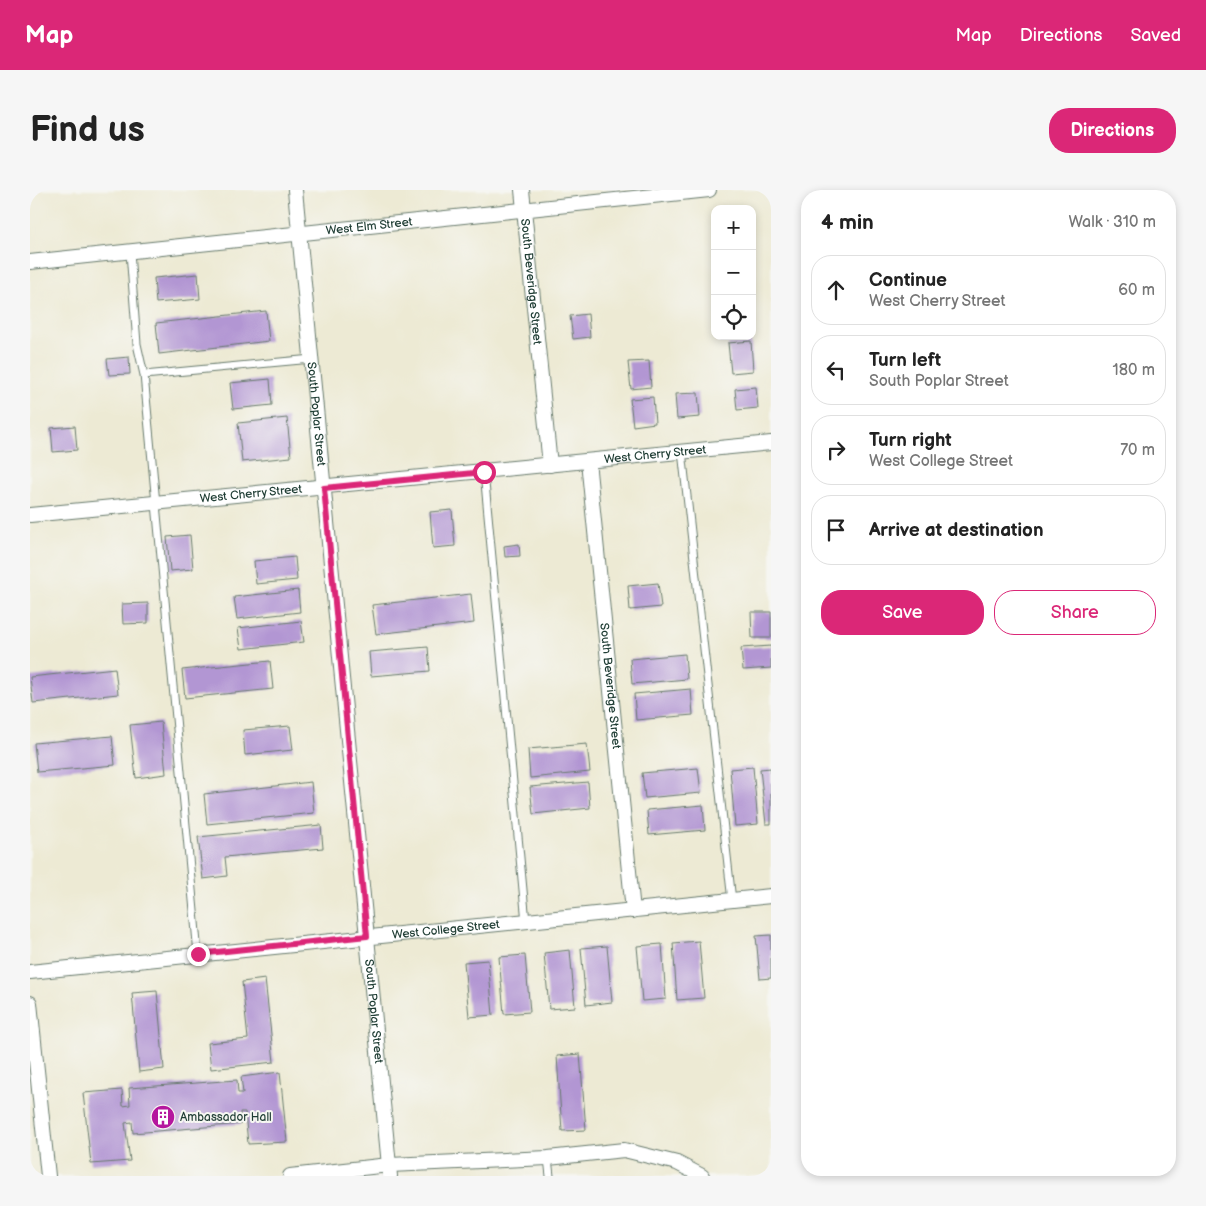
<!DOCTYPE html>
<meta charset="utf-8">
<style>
body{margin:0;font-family:"Balsamiq Sans",sans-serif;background:#f6f6f6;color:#222}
.controls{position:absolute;right:15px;top:15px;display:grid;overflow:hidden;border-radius:10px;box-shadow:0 2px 8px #0003}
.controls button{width:45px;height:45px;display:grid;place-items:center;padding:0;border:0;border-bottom:1px solid #e0e0e0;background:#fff;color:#222;font:25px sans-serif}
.stop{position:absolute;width:15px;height:15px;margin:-11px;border:4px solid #db2777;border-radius:50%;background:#fff}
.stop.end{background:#db2777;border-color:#fff;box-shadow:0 1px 5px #0008}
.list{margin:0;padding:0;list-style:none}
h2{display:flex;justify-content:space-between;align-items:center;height:65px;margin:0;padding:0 20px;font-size:21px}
h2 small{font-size:16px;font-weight:400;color:#767676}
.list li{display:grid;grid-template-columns:32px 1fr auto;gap:15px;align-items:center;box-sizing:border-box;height:70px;margin:0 10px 10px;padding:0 10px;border:1px solid #e0e0e0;border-radius:20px}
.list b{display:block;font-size:19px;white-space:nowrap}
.list p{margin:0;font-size:16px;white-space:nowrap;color:#767676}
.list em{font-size:16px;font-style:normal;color:#767676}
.actions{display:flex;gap:10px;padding:15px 20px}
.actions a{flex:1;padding:11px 0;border:1px solid #db2777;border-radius:20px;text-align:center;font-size:18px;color:#db2777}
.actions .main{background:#db2777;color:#fff}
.icon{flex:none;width:28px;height:28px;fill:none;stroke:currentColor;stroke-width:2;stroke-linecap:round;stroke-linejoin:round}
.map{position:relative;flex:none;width:741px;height:986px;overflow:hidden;border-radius:20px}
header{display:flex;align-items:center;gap:30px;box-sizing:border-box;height:70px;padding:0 25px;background:#db2777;color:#fff}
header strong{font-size:24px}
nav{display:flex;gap:28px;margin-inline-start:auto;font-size:18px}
.intro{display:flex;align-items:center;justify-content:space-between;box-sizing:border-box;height:120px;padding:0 30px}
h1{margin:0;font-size:35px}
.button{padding:12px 22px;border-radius:20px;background:#db2777;color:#fff;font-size:18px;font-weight:700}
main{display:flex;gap:30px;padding:0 30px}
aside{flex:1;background:#fff;border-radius:20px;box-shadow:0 2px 8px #0003}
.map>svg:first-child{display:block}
.building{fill:#b296d3}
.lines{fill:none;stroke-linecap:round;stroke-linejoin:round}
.service-casing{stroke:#677a6c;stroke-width:9}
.minor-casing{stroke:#677a6c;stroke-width:16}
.service{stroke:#fff;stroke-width:7}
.minor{stroke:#fff;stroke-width:14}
.route{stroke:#db2777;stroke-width:6}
.labels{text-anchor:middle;stroke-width:4;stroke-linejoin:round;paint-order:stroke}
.street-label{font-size:12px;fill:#1f3d34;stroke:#f6f6f2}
.poi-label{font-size:12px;fill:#1f3d34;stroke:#f6f6f2;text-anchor:start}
</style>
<header>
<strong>Map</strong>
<nav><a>Map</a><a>Directions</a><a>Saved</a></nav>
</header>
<div class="intro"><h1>Find us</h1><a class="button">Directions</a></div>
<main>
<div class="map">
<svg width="741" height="986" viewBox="0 0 741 986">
<rect width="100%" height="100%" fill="#f6f6f2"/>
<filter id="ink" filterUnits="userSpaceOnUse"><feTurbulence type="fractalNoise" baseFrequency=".02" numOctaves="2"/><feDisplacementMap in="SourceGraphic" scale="10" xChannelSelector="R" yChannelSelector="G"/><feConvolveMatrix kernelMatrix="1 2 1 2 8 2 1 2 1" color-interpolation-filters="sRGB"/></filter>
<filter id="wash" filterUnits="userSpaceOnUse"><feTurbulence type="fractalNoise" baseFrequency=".0096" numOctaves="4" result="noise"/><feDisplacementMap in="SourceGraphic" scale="20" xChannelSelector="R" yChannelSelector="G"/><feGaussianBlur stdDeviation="1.12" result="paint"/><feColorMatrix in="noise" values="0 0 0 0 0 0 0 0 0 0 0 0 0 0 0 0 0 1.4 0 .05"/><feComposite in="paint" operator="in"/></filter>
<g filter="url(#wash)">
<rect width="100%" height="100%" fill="#edead4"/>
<g id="blocks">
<path class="building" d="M168 84 170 109 126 113 124 88Z
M236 121 239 151 129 164 126 133Z
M558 124 560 147 543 149 540 126Z
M721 151 723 181 701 183 698 153Z
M99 167 100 184 79 185 77 169Z
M619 171 621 197 601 199 598 172Z
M240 189 242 215 203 219 200 193Z
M726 197 728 218 707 220 705 199Z
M668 203 670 227 647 229 645 204Z
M623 207 625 233 603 236 600 209Z
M257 228 261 267 212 272 208 233Z
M45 236 47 260 23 262 21 238Z
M422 320 425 356 403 358 400 322Z
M160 345 163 379 140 381 137 347Z
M489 354 490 366 475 367 474 356Z
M265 367 267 390 226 394 224 371Z
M628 393 631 417 600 420 598 396Z
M268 400 270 422 207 429 204 407Z
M441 404 444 433 346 444 342 415Z
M118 413V433L93 434 92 414Z
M721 422H741V448H722Z
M271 431 274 452 211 459 208 438Z
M741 456V478L713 480 711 458Z
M398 457 400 481 341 486 339 462Z
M655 464 657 489 602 494 600 469Z
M240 471 243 499 155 508 152 480Z
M85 478 88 504 3 513 0 487Z
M661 499 663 525 606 530 604 504Z
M131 532 136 584 106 588 100 535Z
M260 536 263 560 215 565 213 540Z
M82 546 85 575 7 582 4 553Z
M557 554 560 582 500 588 498 559Z
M723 577 728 634 705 636 700 579Z
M668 578 671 603 615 608 612 583Z
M741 578V634H736L730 579Z
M281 592 284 623 177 634 174 604Z
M558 592 560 618 503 624 500 597Z
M673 615 675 640 619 645 617 620Z
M291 635 293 658 195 667 197 686 173 689 168 647Z
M741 745V788L730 789 726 746Z
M669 751 674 808 647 810 643 753Z
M632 754 636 809 612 811 607 756Z
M577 756 582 812 556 815 551 758Z
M540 760 545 817 519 819 514 763Z
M495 765 500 822 474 824 469 767Z
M458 770 463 825 439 827 434 772Z
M235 789 244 872 181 879 178 853 218 849 212 792Z
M127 801 134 879 109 882 102 803Z
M550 864 556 940 532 941 527 866Z
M250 882 257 952 218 954 215 922H210L211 934 103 943 102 932 95 933 100 971 61 974 53 903 92 900 93 916 100 915 99 898 207 890 208 903H213L211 887Z"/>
</g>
</g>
<g filter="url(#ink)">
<use href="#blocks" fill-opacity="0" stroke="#677a6c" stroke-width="1"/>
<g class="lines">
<g class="service-casing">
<path id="service" d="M100 62 107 154 114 185 168 764
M114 185 282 169
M652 261 702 711
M454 282 496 732
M518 968 520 986"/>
</g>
<g class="minor-casing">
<g id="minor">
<path id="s1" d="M265 0 360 986"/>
<path id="s2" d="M492 0 520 275"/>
<path id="s3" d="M0 72 679 0"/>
<path id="s4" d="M558 271 603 721"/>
<path id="s5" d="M0 325 741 253"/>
<path id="s6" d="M0 782 741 706"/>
<path d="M0 813 18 986"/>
<path d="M260 986 359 975 518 968 594 960 647 973 672 986"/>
</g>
</g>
<use href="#service" class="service"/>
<use href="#minor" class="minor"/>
</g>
</g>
<g class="lines" filter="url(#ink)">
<path class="route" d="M168 764 337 746 294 298 454 282"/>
</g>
<defs>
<g id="building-disc" transform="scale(1.25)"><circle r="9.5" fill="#b5179e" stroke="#f6f6f2"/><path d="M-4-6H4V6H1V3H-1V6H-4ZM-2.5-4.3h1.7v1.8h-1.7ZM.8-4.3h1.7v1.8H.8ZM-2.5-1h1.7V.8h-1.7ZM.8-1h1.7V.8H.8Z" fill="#fff"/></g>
</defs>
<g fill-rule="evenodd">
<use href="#building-disc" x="133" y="927"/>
</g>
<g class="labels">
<g class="street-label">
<text dy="4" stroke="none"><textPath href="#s3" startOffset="341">West Elm Street</textPath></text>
<text dy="4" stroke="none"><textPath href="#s2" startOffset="92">South Beveridge Street</textPath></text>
<text dy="4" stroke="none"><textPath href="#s1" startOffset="225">South Poplar Street</textPath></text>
<text dy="4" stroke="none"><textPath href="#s5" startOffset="628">West Cherry Street</textPath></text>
<text dy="4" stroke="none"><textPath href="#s5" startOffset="222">West Cherry Street</textPath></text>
<text dy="4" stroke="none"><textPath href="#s4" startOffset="226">South Beveridge Street</textPath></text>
<text dy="4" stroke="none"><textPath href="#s6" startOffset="418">West College Street</textPath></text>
<text dy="4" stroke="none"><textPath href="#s1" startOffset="825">South Poplar Street</textPath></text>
</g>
<g class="poi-label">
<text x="150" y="931">Ambassador Hall</text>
</g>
</g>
</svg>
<div class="controls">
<button>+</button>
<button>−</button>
<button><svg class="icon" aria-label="locate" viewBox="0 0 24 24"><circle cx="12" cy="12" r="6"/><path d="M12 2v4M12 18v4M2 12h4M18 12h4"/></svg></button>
</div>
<div class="stop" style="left:454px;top:282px"></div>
<div class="stop end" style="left:168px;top:764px"></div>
</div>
<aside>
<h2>4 min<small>Walk · 310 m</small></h2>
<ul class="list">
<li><svg class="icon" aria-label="ahead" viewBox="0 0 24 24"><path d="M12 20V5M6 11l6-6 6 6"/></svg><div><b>Continue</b><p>West Cherry Street</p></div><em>60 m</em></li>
<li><svg class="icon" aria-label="left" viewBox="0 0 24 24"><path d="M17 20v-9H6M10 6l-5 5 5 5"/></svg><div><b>Turn left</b><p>South Poplar Street</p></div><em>180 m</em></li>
<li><svg class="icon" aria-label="right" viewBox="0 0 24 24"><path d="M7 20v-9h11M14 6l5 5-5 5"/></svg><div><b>Turn right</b><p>West College Street</p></div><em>70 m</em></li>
<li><svg class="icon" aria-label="arrive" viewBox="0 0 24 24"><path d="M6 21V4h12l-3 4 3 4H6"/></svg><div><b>Arrive at destination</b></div></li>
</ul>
<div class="actions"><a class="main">Save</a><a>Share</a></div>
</aside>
</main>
